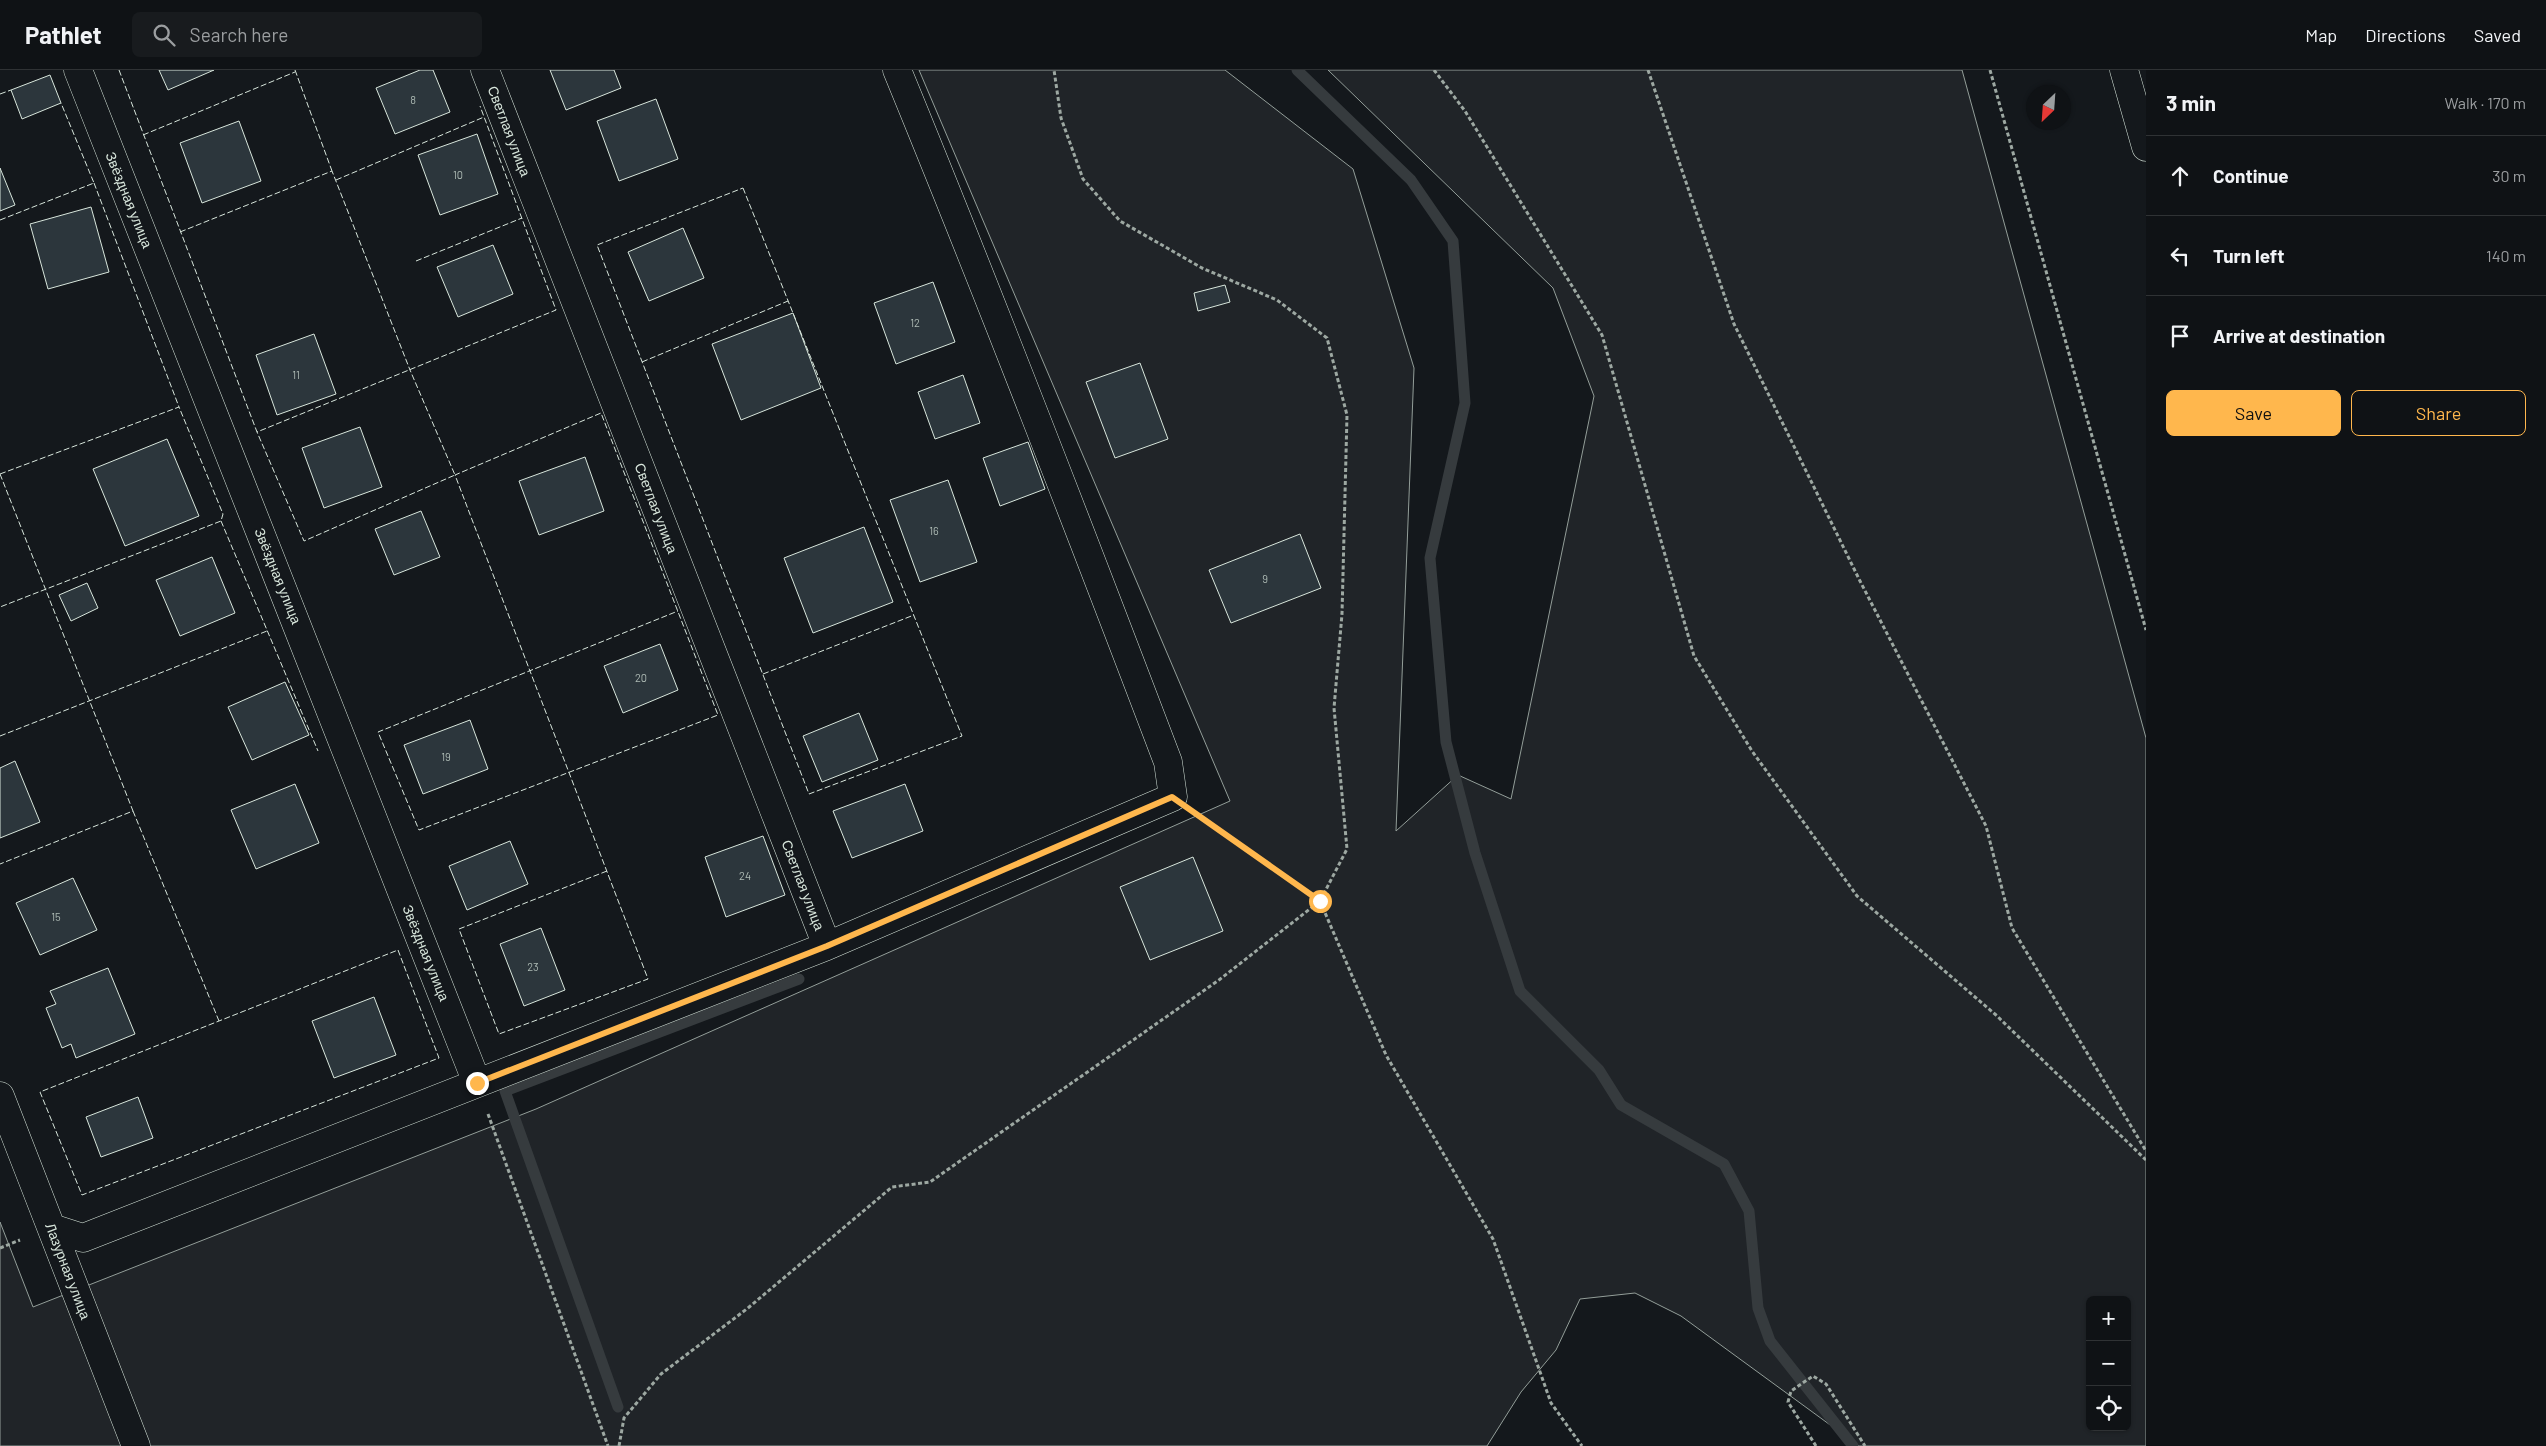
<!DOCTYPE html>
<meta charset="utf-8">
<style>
body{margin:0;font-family:Barlow,sans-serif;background:#181b1e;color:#f1f3f6}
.controls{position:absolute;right:15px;bottom:15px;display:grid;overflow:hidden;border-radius:8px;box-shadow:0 1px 4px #0004}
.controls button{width:45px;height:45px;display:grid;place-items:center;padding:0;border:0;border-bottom:1px solid #2f3234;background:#0f1215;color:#f1f3f6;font:25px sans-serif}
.compass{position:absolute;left:2026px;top:15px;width:45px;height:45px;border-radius:50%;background:#0f1215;box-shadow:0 1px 4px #0004;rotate:205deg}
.stop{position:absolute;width:15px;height:15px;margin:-11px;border:4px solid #ffb74d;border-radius:50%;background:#fff}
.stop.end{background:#ffb74d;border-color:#fff;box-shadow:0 1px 5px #0008}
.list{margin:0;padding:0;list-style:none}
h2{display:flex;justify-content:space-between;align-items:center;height:65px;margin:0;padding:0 20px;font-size:21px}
h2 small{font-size:16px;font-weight:400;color:#9b9ea0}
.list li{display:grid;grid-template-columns:32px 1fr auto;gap:15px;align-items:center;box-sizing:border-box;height:80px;padding:0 20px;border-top:1px solid #2f3234}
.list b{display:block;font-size:19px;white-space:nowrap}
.list em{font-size:16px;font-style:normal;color:#9b9ea0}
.actions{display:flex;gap:10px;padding:15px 20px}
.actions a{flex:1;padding:11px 0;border:1px solid #ffb74d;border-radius:8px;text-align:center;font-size:18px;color:#ffb74d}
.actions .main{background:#ffb74d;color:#111}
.icon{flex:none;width:28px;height:28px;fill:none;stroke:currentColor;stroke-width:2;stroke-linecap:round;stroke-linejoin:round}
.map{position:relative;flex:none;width:2146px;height:1376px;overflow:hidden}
header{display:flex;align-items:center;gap:30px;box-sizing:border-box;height:70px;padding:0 25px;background:#0f1215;border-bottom:1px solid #2f3234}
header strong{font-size:24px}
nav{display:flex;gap:28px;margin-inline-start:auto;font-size:18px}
.search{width:350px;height:45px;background:#181b1e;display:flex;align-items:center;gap:12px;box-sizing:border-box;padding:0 18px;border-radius:8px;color:#9b9ea0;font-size:19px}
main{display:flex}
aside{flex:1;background:#0f1215}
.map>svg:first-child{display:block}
.green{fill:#202428;stroke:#939e99;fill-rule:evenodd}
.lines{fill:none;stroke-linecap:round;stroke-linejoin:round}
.stream{stroke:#363b3e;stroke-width:11}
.building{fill:#2c363c;stroke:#d8e6dc}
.minor-casing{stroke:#d8e6dc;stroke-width:29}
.trunk-casing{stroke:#d8e6dc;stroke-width:29}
.path{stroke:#9da8a2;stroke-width:3;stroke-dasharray:4 2.5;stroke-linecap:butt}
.minor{stroke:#14181c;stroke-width:28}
.trunk{stroke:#14181c;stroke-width:28}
.fence{stroke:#d8e6dc;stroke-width:1;stroke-dasharray:6 2.5;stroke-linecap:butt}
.route{stroke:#ffb74d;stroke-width:6}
.labels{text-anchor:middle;stroke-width:4;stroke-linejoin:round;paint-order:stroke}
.number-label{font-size:11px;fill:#adbab4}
.street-label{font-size:14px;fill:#d8e6dc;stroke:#14181c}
</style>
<header>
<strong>Pathlet</strong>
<div class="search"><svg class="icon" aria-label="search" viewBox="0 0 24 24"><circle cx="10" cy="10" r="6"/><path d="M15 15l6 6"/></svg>Search here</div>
<nav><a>Map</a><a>Directions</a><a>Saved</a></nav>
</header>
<main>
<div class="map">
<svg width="2146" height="1376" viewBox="0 0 2146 1376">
<rect width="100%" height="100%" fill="#14181c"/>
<path class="green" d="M919 0H1225L1353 99 1414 298 1396 761 1458 705 1511 729 1594 326 1553 218 1328 0H1962L2146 668V1376H1859L1681 1246 1635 1223 1580 1229 1556 1280 1521 1322 1487 1376H0V1152L33 1237 536 1039 1230 731ZM2090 1230H2127V1357H2090Z"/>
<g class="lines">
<path class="stream" d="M1297 0 1411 110 1453 171 1465 333 1430 488 1446 672 1475 783 1520 921 1599 1000 1621 1035 1724 1094 1749 1141 1758 1238 1770 1271 1853 1376
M618 1337 505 1021 799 909"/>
</g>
<path class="building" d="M159 0H214L168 20Z
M420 0H433L450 42 395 64 376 18Z
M550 0H614L621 18 566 40Z
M50 5 61 33 22 49 11 20Z
M656 29 678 89 619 111 597 51Z
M239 51 261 111 202 133 180 73Z
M477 64 498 124 440 145 418 85Z
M0 98 15 135 0 141Z
M91 137 109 202 48 219 30 154Z
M683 158 704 208 649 231 628 182Z
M493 175 513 224 458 247 437 197Z
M933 212 955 272 896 294 874 233Z
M1225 215 1230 232 1198 241 1194 223Z
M793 243 821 318 741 350 712 274Z
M314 264 336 324 277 345 256 285Z
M1140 293 1168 369 1115 388 1086 312Z
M963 305 980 353 935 369 918 322Z
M360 357 382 417 324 438 302 378Z
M167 369 199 446 125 476 93 399Z
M1028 372 1045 419 1000 436 983 388Z
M585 387 604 441 539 465 519 411Z
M948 410 977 492 920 512 890 430Z
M421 441 440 487 394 505 375 459Z
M864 457 893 532 813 563 784 488Z
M1300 464 1321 518 1231 553 1209 500Z
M212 487 235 543 180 566 156 510Z
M87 513 98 538 71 551 59 525Z
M660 574 678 620 623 643 604 596Z
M285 612 309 665 252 690 228 637Z
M859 643 878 690 822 712 803 666Z
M470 650 488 699 423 724 404 675Z
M15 691 40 752 0 768V698Z
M295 714 319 773 256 799 231 740Z
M905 714 923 761 852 788 833 741Z
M763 766 785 825 726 847 705 787Z
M510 771 528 814 467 840 449 796Z
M1193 787 1223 861 1150 890 1120 817Z
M73 808 97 860 40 885 16 833Z
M541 858 565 920 524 936 500 874Z
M108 898 135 964 76 988 71 974 62 978 46 938 56 934 50 921Z
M374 927 396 985 334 1008 312 951Z
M138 1027 153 1068 101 1087 86 1047Z"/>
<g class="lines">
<g class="minor-casing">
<path id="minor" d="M78 0 477 1013
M485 0 827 876
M0 1026 136 1376
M52 1158 83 1168 827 876 1173 727 1168 692C1080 460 991 229 897 0"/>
</g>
<g class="trunk-casing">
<path id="trunk" d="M2124 0 2146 77"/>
</g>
<path class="path" d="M1434 0 1465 41 1602 265 1694 586 1752 681 1857 826 1996 945 2146 1090
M1648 0 1734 254 1860 511 1986 756 2012 858 2146 1081
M1990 0 2146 560
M1198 745 1320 831 1386 985 1493 1169 1551 1333 1582 1376
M488 1044 608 1376
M0 1178 20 1170
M619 1376 624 1348 661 1304 748 1238 892 1117 930 1112 1219 910 1320 831 1347 779 1334 638 1342 544 1347 345 1327 268 1277 230 1202 198 1120 151 1083 109 1061 48 1054 0
M1816 1376 1788 1332 1791 1321 1813 1306 1826 1314 1865 1376"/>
<use href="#minor" class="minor"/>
<use href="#trunk" class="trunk"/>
<path class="fence" d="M119 0 257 362 556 240 480 36
M295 0 332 101
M0 24 11 20
M143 65 295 2
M336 110 484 47
M94 113 179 337
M743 118 962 666 809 724 597 175Z
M0 150 94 113 61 33
M180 162 332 101 410 300 455 405 304 471 257 362
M416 191 522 148
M642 292 788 231
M0 404 179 337 223 444 221 451 0 537
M0 404 133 741 0 794
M221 451 318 681
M763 604 914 545
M0 666 267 561
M133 741 219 951
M607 801 459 859 499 964 648 909C584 741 519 573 455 405L601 343 718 645 419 760 378 662 678 541
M398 880 439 988 82 1125 40 1022Z"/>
</g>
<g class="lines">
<path class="route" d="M477 1013 827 876 1172 727 1320 831"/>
</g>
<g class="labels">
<g class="number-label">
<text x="413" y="34">8</text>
<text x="458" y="109">10</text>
<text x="915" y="257">12</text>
<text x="296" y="309">11</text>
<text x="934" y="465">16</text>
<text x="1265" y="513">9</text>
<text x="641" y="612">20</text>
<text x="446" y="691">19</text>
<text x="745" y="810">24</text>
<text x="56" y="851">15</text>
<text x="533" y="901">23</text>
</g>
<g class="street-label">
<text transform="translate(509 61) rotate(69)" y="5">Светлая улица</text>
<text transform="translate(129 130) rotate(68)" y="5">Звёздная улица</text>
<text transform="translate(656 438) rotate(69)" y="5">Светлая улица</text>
<text transform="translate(278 506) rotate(68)" y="5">Звёздная улица</text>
<text transform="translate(803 815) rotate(69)" y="5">Светлая улица</text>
<text transform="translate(426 883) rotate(68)" y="5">Звёздная улица</text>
<text transform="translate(68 1201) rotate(69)" y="5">Лазурная улица</text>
</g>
</g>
</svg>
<div class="controls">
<button>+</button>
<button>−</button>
<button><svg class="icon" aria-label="locate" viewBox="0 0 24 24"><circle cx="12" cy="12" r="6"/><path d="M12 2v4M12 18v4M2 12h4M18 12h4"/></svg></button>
</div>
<svg class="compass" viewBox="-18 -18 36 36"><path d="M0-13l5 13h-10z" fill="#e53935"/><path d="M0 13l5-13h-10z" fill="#9b9ea0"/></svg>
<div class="stop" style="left:1320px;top:831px"></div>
<div class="stop end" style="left:477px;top:1013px"></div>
</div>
<aside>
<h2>3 min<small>Walk · 170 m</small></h2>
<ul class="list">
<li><svg class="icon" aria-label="ahead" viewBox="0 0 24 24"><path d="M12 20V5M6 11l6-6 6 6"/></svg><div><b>Continue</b></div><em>30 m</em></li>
<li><svg class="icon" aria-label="left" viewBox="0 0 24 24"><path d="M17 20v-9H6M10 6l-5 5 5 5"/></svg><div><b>Turn left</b></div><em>140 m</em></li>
<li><svg class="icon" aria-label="arrive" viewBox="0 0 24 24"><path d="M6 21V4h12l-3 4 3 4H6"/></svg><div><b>Arrive at destination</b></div></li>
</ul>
<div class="actions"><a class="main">Save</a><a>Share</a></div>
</aside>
</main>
